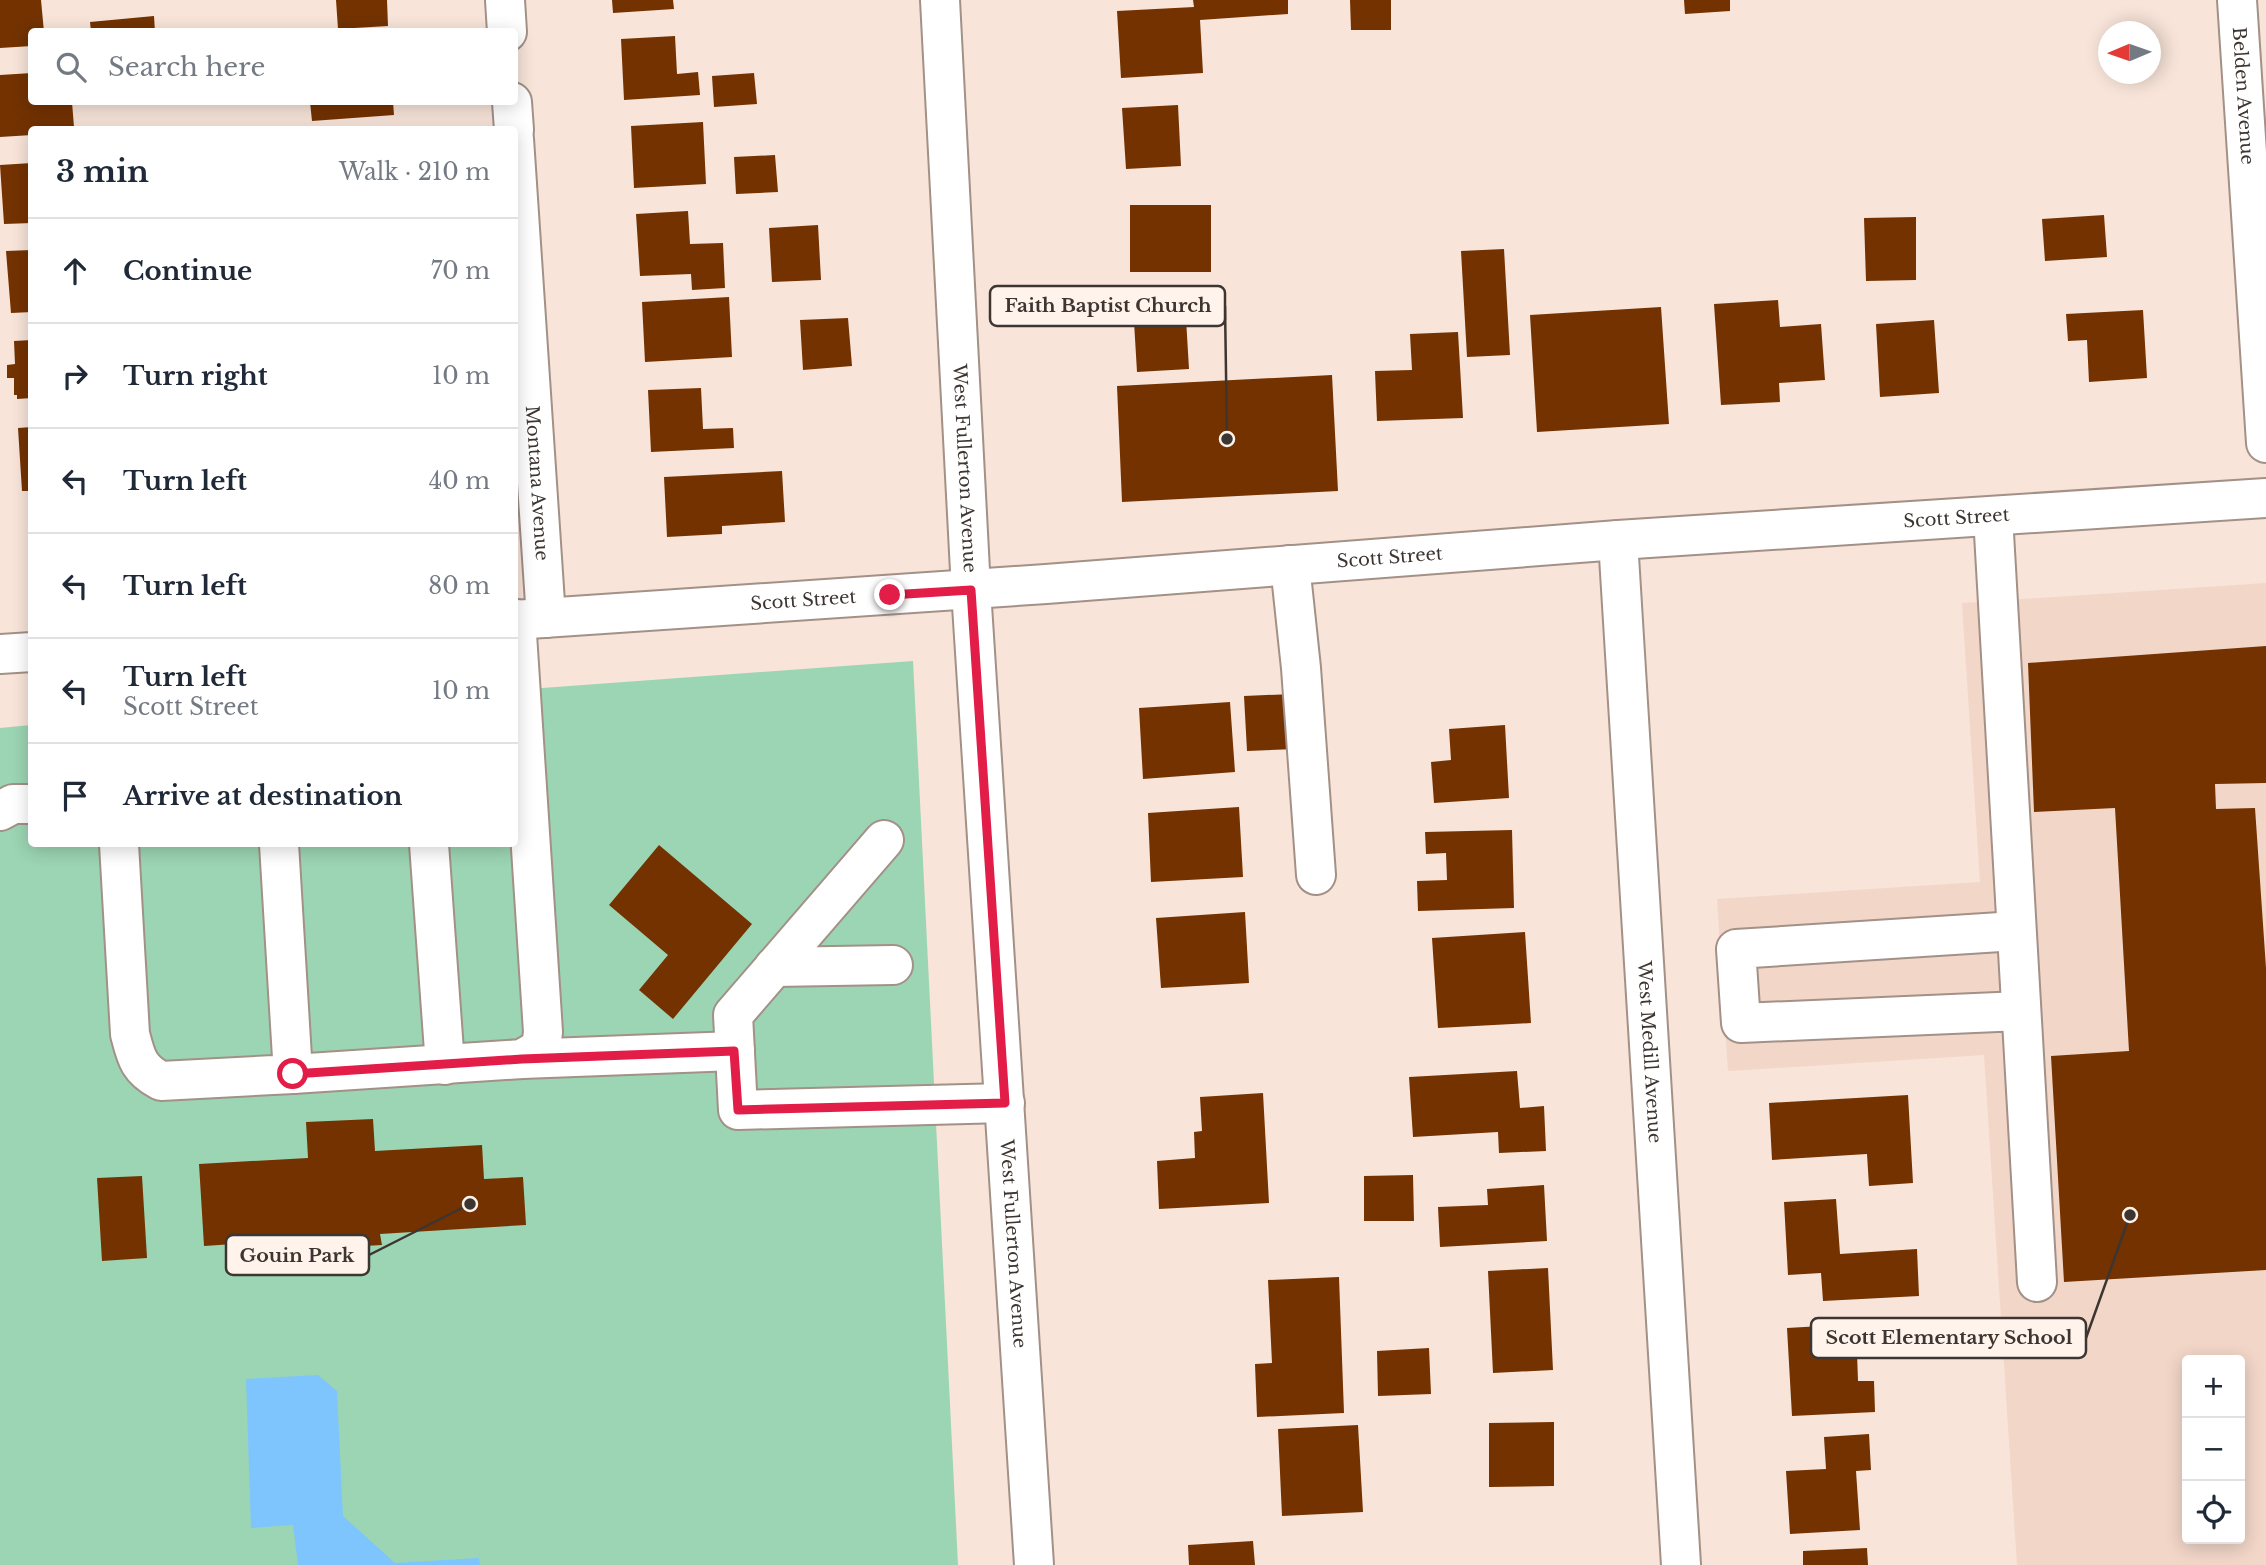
<!DOCTYPE html>
<meta charset="utf-8">
<style>
body{margin:0;font-family:"Libre Baskerville",serif;background:#f2f2f3;color:#1f2937}
.controls{position:absolute;right:21px;bottom:21px;display:grid;overflow:hidden;border-radius:7px;box-shadow:0 4px 18px #0003}
.controls button{width:63px;height:63px;display:grid;place-items:center;padding:0;border:0;border-bottom:2px solid #e0e1e3;background:#fff;color:#1f2937;font:35px sans-serif}
.compass{position:absolute;left:2098px;top:21px;width:63px;height:63px;border-radius:50%;background:#fff;box-shadow:0 4px 18px #0003;rotate:268deg}
.stop{position:absolute;width:21px;height:21px;margin:-16px;border:5px solid #e11d48;border-radius:50%;background:#fff}
.stop.end{background:#e11d48;border-color:#fff;box-shadow:0 2px 7px #0008}
.list{margin:0;padding:0;list-style:none}
h2{display:flex;justify-content:space-between;align-items:center;height:91px;margin:0;padding:0 28px;font-size:30px}
h2 small{font-size:23px;font-weight:400;color:#747a83}
.list li{display:grid;grid-template-columns:46px 1fr auto;gap:21px;align-items:center;box-sizing:border-box;height:105px;padding:0 28px;border-top:2px solid #e0e1e3}
.list b{display:block;font-size:26px;white-space:nowrap}
.list p{margin:0;font-size:23px;white-space:nowrap;color:#747a83}
.list em{font-size:23px;font-style:normal;color:#747a83}
.icon{flex:none;width:38px;height:38px;fill:none;stroke:currentColor;stroke-width:2;stroke-linecap:round;stroke-linejoin:round}
.map{position:relative;flex:none;width:2266px;height:1565px;overflow:hidden}
.search{position:absolute;background:#fff;box-shadow:0 4px 18px #0003;left:28px;top:28px;width:490px;height:77px;display:flex;align-items:center;gap:18px;box-sizing:border-box;padding:0 24px;border-radius:7px;color:#747a83;font-size:26px}
.panel{position:absolute;background:#fff;box-shadow:0 4px 18px #0003;left:28px;top:126px;width:490px;height:721px;border-radius:7px}
.map>svg:first-child{display:block}
.built{fill:#f2d6c8;fill-rule:evenodd}
.green{fill:#9cd5b3}
.water{fill:#7dc5fc}
.building{fill:#733200}
.lines{fill:none;stroke-linecap:round;stroke-linejoin:round}
.minor-casing{stroke:#a39087;stroke-width:42}
.minor{stroke:#fff;stroke-width:38}
.route{stroke:#e11d48;stroke-width:9}
.labels{text-anchor:middle;stroke-width:7;stroke-linejoin:round;paint-order:stroke}
.street-label{font-size:18px;fill:#3d3531;stroke:#fff3ec}
.leader{fill:none;stroke:#3d3531;stroke-width:2.5}
.callout-dot{fill:#3d3531;stroke:#fff3ec;stroke-width:2.5}
.callout{fill:#fff3ec;stroke:#3d3531;stroke-width:2.5}
.callout-label{font-size:19px;text-anchor:middle;font-weight:bold;fill:#3d3531}
</style>
<div class="map">
<svg width="2266" height="1565" viewBox="0 0 2266 1565">
<rect width="100%" height="100%" fill="#f8e4d9"/>
<path class="built" d="M2266 583V1565H2017L1984 1055 1728 1071 1717 899 1980 882 1962 603ZM2187 1360H2240V1539H2187Z"/>
<path class="green" d="M913 661 958 1565H0V728L31 725 32 844H514L515 690Z"/>
<path class="water" d="M318 1375 337 1391 343 1516 395 1563 479 1558 480 1565H298L293 1525 251 1528 246 1379Z"/>
<path class="building" d="M0 0H41L44 32H32V46L0 48Z
M336 0H387L388 26 338 29Z
M612 0H673L674 9 613 13Z
M1193 0H1288V14L1200 20 1203 73 1121 78 1117 11 1194 7Z
M1350 0H1391V30H1351Z
M1684 0H1730V11L1685 14Z
M154 16 155 32H91L90 22Z
M675 36 677 74 698 72 700 95 624 100 621 39Z
M32 73V102H72L74 127 32 130V135L0 137V75Z
M754 73 757 104 714 107 712 76Z
M310 102H393L394 115 312 121Z
M1178 105 1181 166 1126 169 1122 108Z
M703 122 706 184 634 188 631 126Z
M775 155 778 192 736 194 734 157Z
M32 163V223L4 224 0 165Z
M1130 205H1211V272H1130Z
M688 211 690 244 723 243 725 288 692 290 691 274 640 276 636 214Z
M2104 215 2107 257 2045 261 2042 219Z
M1916 217V280L1866 281 1864 218Z
M818 225 821 280 772 282 769 228Z
M1504 249 1510 355 1467 357 1461 251Z
M32 250V312L11 313 6 251Z
M729 297 732 357 645 362 642 302Z
M1778 300 1780 327 1821 324 1825 380 1779 383 1780 402 1721 405 1714 304Z
M1185 302 1189 369 1137 372 1133 305Z
M1661 307 1669 424 1537 432 1530 315Z
M2143 310 2147 378 2089 382 2087 340 2068 341 2066 314Z
M848 318 852 366 803 370 800 320Z
M1934 320 1939 393 1880 397 1876 324Z
M1458 332 1463 418 1377 421 1375 371 1412 370 1410 334Z
M32 340V398L17 399V395H14V378H7V365L15 364 14 341Z
M1332 375 1338 491 1122 502 1117 386Z
M701 388 703 429 733 428 734 448 651 452 648 390Z
M32 427V491H22L18 428Z
M782 471 785 522 722 526V534L667 537 664 477Z
M2266 646V783L2215 784 2216 809 2255 808 2266 968V1270L2064 1282 2051 1056 2129 1051 2115 808 2034 812 2028 663Z
M1292 694 1295 749 1247 751 1244 696Z
M1230 702 1235 772 1143 779 1139 708Z
M1505 725 1509 798 1434 803 1431 762 1451 760 1449 729Z
M1239 807 1243 877 1151 882 1148 813Z
M1512 830 1514 908 1418 911 1417 881 1447 880 1446 853 1426 854 1425 832Z
M659 845 752 924 673 1019 639 990 668 955 609 905Z
M1245 912 1249 983 1161 988 1156 918Z
M1525 932 1531 1023 1438 1028 1432 938Z
M1517 1071 1520 1108 1544 1106 1546 1151 1499 1153 1498 1132 1413 1137 1409 1077Z
M1263 1093 1269 1203 1159 1209 1157 1161 1195 1158 1194 1132 1202 1131 1200 1097Z
M1908 1095 1913 1183 1869 1186 1867 1154 1772 1160 1769 1103Z
M373 1119 375 1151 482 1145 484 1179 523 1177 526 1225 380 1234 382 1245 312 1249 311 1239 204 1246 199 1164 308 1158 306 1122Z
M1413 1175 1414 1221H1364V1176Z
M142 1176 147 1258 102 1261 97 1178Z
M1544 1185 1547 1241 1440 1247 1438 1207 1488 1205 1487 1189Z
M1836 1199 1840 1254 1917 1249 1919 1296 1823 1301 1821 1273 1788 1275 1784 1202Z
M1548 1268 1553 1370 1493 1373 1488 1271Z
M1339 1277 1344 1413 1257 1417 1255 1364 1272 1363 1268 1280Z
M1856 1324 1858 1381H1874L1875 1412 1792 1416 1787 1328Z
M1429 1348 1431 1394 1378 1396 1377 1351Z
M1554 1422V1486L1489 1487V1423Z
M1358 1425 1363 1512 1282 1516 1278 1429Z
M1869 1434 1871 1470 1856 1471 1860 1530 1790 1534 1786 1471 1826 1469 1824 1437Z
M1253 1541 1255 1565H1189L1188 1545Z
M1867 1548 1868 1565H1803V1551Z"/>
<g class="lines">
<g class="minor-casing">
<g id="minor">
<path d="M505 0 507 32"/>
<path id="s1" d="M940 0 971 590 1034 1565"/>
<path id="s2" d="M2237 0 2266 443"/>
<path d="M512 102 514 130"/>
<path id="s3" d="M514 139 546 618"/>
<path d="M1993 516 2037 1282"/>
<path id="s4" d="M1618 540 1681 1565"/>
<path d="M1290 565 1301 668 1316 875"/>
<path id="s5" d="M514 620 1046 584 1618 540 2266 498"/>
<path d="M0 654 32 652"/>
<path d="M0 811 13 804H32"/>
<path d="M884 840 733 1015 738 1110 1005 1103"/>
<path d="M119 844 130 1034C136 1057 138 1069 161 1081L293 1074 279 844"/>
<path d="M429 844 445 1065"/>
<path d="M2016 931 1736 949 1741 1023 2021 1011"/>
<path d="M774 967 893 965"/>
<path d="M522 1059 735 1051"/>
<path d="M293 1074 522 1059 541 1048 543 1032 516 619"/>
</g>
</g>
<use href="#minor" class="minor"/>
</g>
<g class="lines">
<path class="route" d="M293 1074 522 1059 734 1051 738 1110 1005 1103 971 590 890 595"/>
</g>
<g class="labels">
<g class="street-label">
<text dy="6" stroke="none"><textPath href="#s2" startOffset="96">Belden Avenue</textPath></text>
<text dy="6" stroke="none"><textPath href="#s1" startOffset="469">West Fullerton Avenue</textPath></text>
<text dy="6" stroke="none"><textPath href="#s3" startOffset="345">Montana Avenue</textPath></text>
<text dy="6" stroke="none"><textPath href="#s5" startOffset="1446">Scott Street</textPath></text>
<text dy="6" stroke="none"><textPath href="#s5" startOffset="878">Scott Street</textPath></text>
<text dy="6" stroke="none"><textPath href="#s5" startOffset="290">Scott Street</textPath></text>
<text dy="6" stroke="none"><textPath href="#s4" startOffset="513">West Medill Avenue</textPath></text>
<text dy="6" stroke="none"><textPath href="#s1" startOffset="1246">West Fullerton Avenue</textPath></text>
</g>
</g>
<path class="leader" d="M1227 439L1225 306M470 1204L369 1255M2130 1215L2086 1338"/>
<g class="callout-dot">
<circle cx="1227" cy="439" r="7"/>
<circle cx="470" cy="1204" r="7"/>
<circle cx="2130" cy="1215" r="7"/>
</g>
<g class="callout">
<rect x="990" y="286" width="235" height="40" rx="7"/>
<rect x="226" y="1235" width="143" height="40" rx="7"/>
<rect x="1811" y="1318" width="275" height="40" rx="7"/>
</g>
<g class="callout-label">
<text x="1108" y="312">Faith Baptist Church</text>
<text x="297" y="1262">Gouin Park</text>
<text x="1949" y="1344">Scott Elementary School</text>
</g>
</svg>
<div class="controls">
<button>+</button>
<button>−</button>
<button><svg class="icon" aria-label="locate" viewBox="0 0 24 24"><circle cx="12" cy="12" r="6"/><path d="M12 2v4M12 18v4M2 12h4M18 12h4"/></svg></button>
</div>
<svg class="compass" viewBox="-18 -18 36 36"><path d="M0-13l5 13h-10z" fill="#e53935"/><path d="M0 13l5-13h-10z" fill="#747a83"/></svg>
<div class="stop" style="left:293px;top:1074px"></div>
<div class="stop end" style="left:890px;top:595px"></div>
<div class="search"><svg class="icon" aria-label="search" viewBox="0 0 24 24"><circle cx="10" cy="10" r="6"/><path d="M15 15l6 6"/></svg>Search here</div>
<section class="panel">
<h2>3 min<small>Walk · 210 m</small></h2>
<ul class="list">
<li><svg class="icon" aria-label="ahead" viewBox="0 0 24 24"><path d="M12 20V5M6 11l6-6 6 6"/></svg><div><b>Continue</b></div><em>70 m</em></li>
<li><svg class="icon" aria-label="right" viewBox="0 0 24 24"><path d="M7 20v-9h11M14 6l5 5-5 5"/></svg><div><b>Turn right</b></div><em>10 m</em></li>
<li><svg class="icon" aria-label="left" viewBox="0 0 24 24"><path d="M17 20v-9H6M10 6l-5 5 5 5"/></svg><div><b>Turn left</b></div><em>40 m</em></li>
<li><svg class="icon" aria-label="left" viewBox="0 0 24 24"><path d="M17 20v-9H6M10 6l-5 5 5 5"/></svg><div><b>Turn left</b></div><em>80 m</em></li>
<li><svg class="icon" aria-label="left" viewBox="0 0 24 24"><path d="M17 20v-9H6M10 6l-5 5 5 5"/></svg><div><b>Turn left</b><p>Scott Street</p></div><em>10 m</em></li>
<li><svg class="icon" aria-label="arrive" viewBox="0 0 24 24"><path d="M6 21V4h12l-3 4 3 4H6"/></svg><div><b>Arrive at destination</b></div></li>
</ul>
</section>
</div>
